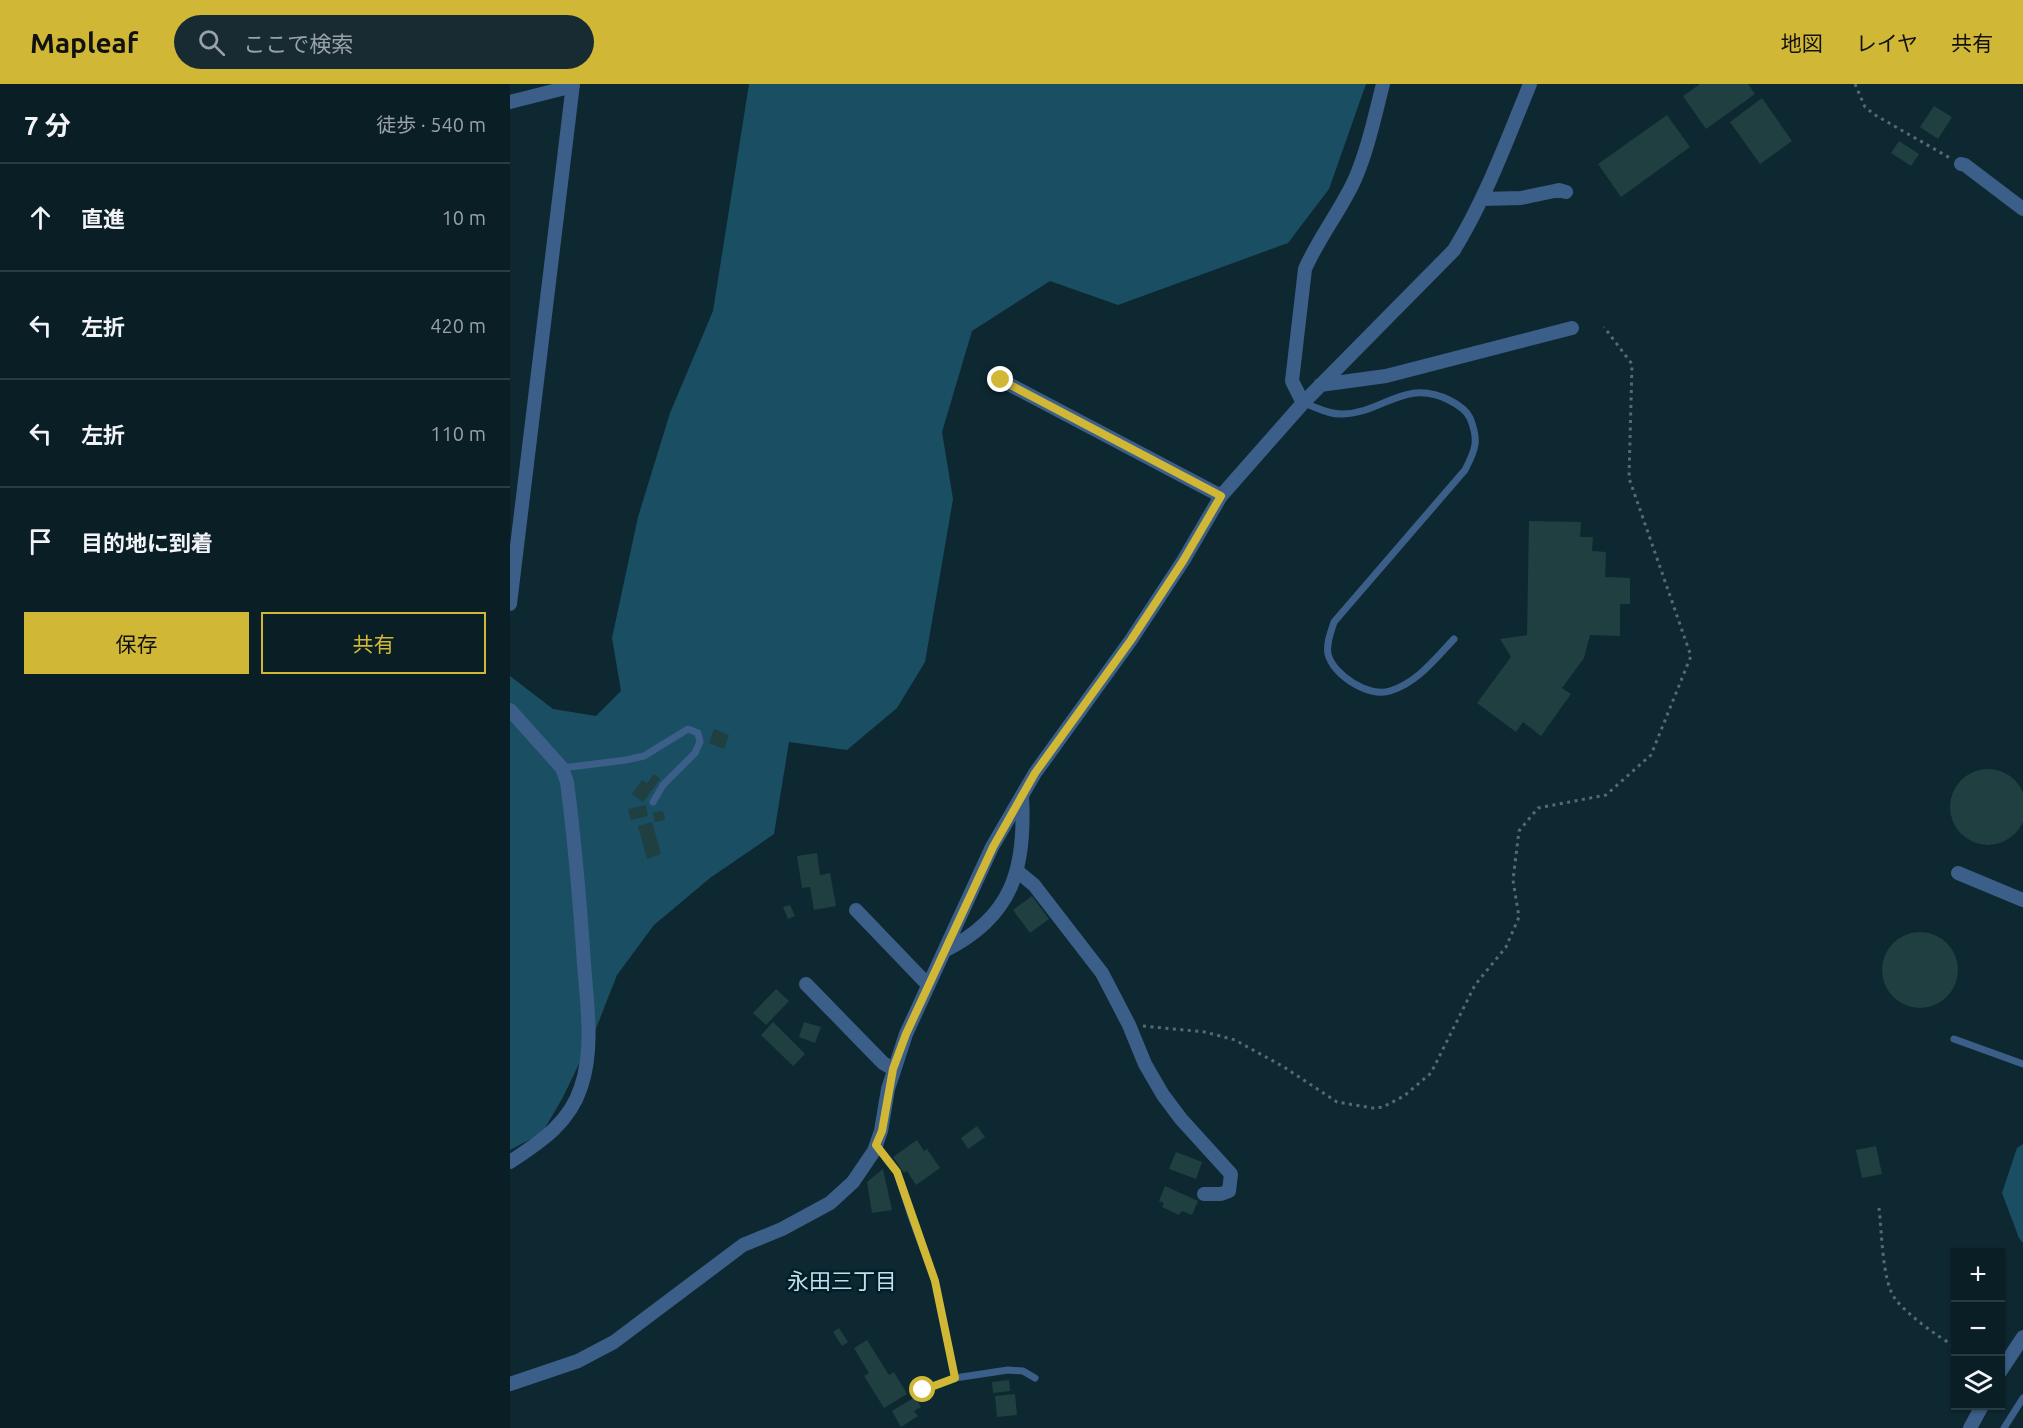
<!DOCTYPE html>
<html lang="ja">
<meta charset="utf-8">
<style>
body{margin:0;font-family:Ubuntu,"Noto Sans JP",sans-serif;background:#182b32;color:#f1f3f6}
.controls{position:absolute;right:18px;bottom:18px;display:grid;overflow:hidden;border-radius:0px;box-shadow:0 2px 4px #0004}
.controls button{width:54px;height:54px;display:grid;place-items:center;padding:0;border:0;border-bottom:2px solid #2a3c43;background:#0a1e26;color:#f1f3f6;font:30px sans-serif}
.stop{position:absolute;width:18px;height:18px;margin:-14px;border:4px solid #d1b736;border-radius:50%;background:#fff}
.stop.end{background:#d1b736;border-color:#fff;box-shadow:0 2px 6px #0008}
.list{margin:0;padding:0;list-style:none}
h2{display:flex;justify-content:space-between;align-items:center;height:78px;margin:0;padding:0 24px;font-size:26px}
h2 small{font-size:20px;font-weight:400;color:#99a2a7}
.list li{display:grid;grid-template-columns:39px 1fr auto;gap:18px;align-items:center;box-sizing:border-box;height:108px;padding:0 24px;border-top:2px solid #2a3c43}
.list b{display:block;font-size:22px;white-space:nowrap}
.list em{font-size:20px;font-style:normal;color:#99a2a7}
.actions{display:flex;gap:12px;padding:18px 24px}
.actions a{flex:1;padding:14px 0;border:2px solid #d1b736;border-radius:0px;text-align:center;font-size:21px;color:#d1b736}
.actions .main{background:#d1b736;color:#111}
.icon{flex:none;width:33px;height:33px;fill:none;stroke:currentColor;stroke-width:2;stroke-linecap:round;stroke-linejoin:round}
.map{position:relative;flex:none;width:1513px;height:1344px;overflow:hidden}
header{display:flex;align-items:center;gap:36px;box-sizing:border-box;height:84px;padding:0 30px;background:#d1b736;color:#111}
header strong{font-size:28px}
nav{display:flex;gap:33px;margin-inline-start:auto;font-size:21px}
.search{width:420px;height:54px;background:#182b32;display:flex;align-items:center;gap:15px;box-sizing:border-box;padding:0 21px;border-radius:33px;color:#99a2a7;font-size:22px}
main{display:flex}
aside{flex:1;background:#0a1e26}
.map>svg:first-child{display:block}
.green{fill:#1a4e62}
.building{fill:#1f3f41}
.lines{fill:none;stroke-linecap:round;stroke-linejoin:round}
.path{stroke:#556b74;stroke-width:3;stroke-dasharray:3 4.5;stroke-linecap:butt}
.lane{stroke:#3b5f89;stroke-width:7}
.street{stroke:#3b5f89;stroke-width:14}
.route{stroke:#d1b736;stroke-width:8}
.labels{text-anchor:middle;stroke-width:5;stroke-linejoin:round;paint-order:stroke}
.neighbourhood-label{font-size:22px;fill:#c1dfed;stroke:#041e28}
</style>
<header>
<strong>Mapleaf</strong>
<div class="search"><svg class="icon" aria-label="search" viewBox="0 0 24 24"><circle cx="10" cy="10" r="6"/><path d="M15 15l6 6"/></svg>ここで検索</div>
<nav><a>地図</a><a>レイヤ</a><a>共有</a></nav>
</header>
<main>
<aside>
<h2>7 分<small>徒歩 · 540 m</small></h2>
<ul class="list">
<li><svg class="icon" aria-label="ahead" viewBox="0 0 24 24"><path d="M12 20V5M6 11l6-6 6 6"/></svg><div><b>直進</b></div><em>10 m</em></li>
<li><svg class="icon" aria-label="left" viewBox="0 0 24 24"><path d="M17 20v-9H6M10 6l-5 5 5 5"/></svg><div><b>左折</b></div><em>420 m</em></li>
<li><svg class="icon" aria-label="left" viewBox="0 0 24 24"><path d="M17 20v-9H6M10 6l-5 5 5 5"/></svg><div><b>左折</b></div><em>110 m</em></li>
<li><svg class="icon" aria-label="arrive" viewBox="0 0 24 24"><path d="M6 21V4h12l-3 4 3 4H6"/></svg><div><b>目的地に到着</b></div></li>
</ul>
<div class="actions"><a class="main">保存</a><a>共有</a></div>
</aside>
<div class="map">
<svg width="1513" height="1344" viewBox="0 0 1513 1344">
<rect width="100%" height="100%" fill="#0e2832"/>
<path class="green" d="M239 0H856L819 105 778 159 608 221 540 197 462 247 432 348 443 415 415 578 387 624 337 666 279 658 264 750 200 794 144 841 107 891 85 947 52 1015 32 1049 0 1066V592L43 625 86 632 111 607 102 554 128 433 160 329 203 227Z
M1513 1060V1159L1509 1154 1492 1109 1507 1064Z"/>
<path class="building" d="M1190 0H1238L1245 10 1196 45 1173 12Z
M1252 14 1282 57 1250 80 1220 38Z
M1424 22 1442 33 1428 55 1410 43Z
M1157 31 1180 63 1111 113 1088 80Z
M1389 57 1409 70 1401 82 1381 69Z
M1019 437 1071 438 1070 453H1083L1082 467 1096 468 1095 493 1120 494V520H1110V552L1080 551 1074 574 1052 604 1061 610 1031 652 1013 638 1006 648 967 619 1001 573 990 555 1017 551Z
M204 645 219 651 214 665 199 659Z
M1440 723a38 38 0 1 1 76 0a38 38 0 1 1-76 0Z
M144 690 150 695 133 718 122 710 132 696 137 699Z
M136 721 138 732 121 736 118 725Z
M153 727 155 736 145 738 143 729Z
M142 738 151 770 137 775 128 742Z
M307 769 310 791 320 789 326 822 304 826 300 803 292 804 287 772Z
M522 812 539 835 520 849 503 826Z
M280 821 285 832 278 835 273 823Z
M1372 886a38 38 0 1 1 76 0a38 38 0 1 1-76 0Z
M266 905 279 917 256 941 243 929Z
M263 938 295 970 283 982 251 951Z
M294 938 311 943 305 959 289 953Z
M467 1042 475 1053 458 1065 451 1054Z
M407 1056 414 1067 417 1065 430 1084 406 1101 397 1087 394 1089 383 1073Z
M1366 1062 1372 1090 1352 1094 1346 1066Z
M666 1068 692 1078 686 1095 659 1085Z
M373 1085 382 1126 362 1129 357 1098Z
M655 1102 688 1117 682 1131 672 1127 669 1131 652 1123 654 1119 649 1117Z
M329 1244 338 1258 332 1262 323 1248Z
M357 1256 379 1291 384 1288 397 1310 374 1324 354 1292 359 1289 344 1264Z
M499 1296 500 1307 483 1309 482 1298Z
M505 1310 507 1331 487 1333 485 1312Z
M405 1313 411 1323 404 1327 408 1332 391 1343 382 1327Z"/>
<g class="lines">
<path class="path" d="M1345 0 1355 23 1365 31 1440 74
M633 942 695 948 725 956 774 983 827 1018 863 1024 873 1023 894 1012 921 989 965 901 996 863 1009 833 1003 796 1009 747 1028 724 1096 711 1141 671 1181 572 1119 394 1122 280 1094 243
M1369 1124C1372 1148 1372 1199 1386 1216 1400 1233 1427 1252 1446 1263"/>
<path class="lane" d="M793 319C806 323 819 331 833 330 873 329 895 294 939 316 947 320 956 325 960 334 969 356 966 365 955 386L824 538C821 548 816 559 818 570 823 591 859 614 880 607 907 599 926 574 944 555
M52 684 116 676 134 672 178 645 188 649 190 658 185 669 153 701 143 718
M1444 955 1513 980
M366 1061 387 1088 401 1132 425 1197 445 1294
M413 1306 445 1294 498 1286 513 1287 525 1294
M1494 1344 1513 1314"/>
<path class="street" d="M0 18 63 2
M1451 80 1455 81 1513 125
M972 115 1011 114 1049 106 1056 108
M491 296 711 412
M810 301 876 292 1062 244
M793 319 782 297 795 185C809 153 831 126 845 95 858 65 865 31 873 0
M0 520 63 0
M0 626 52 684 57 698C65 759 70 820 74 880 77 920 84 965 71 1003 59 1040 30 1058 0 1078
M507 787 524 801 592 889 619 941 635 980 653 1011 671 1035 721 1090 719 1107 711 1110H694
M1448 789 1513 816
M346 826 418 901
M434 867C503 833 516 784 512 712
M296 900 373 979 383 985
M1490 1288 1513 1253
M0 1300 68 1277 104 1258 233 1161 272 1145 320 1119 343 1098 364 1067 371 1047 378 1005 396 950 482 763 525 689 621 556 673 477 711 412 793 319 944 166C976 114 997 56 1020 0
M1460 1344 1472 1322"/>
</g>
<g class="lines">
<path class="route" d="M413 1306 445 1294 425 1197 387 1088 366 1061 372 1047 383 985 396 950 483 763 525 689 621 556 673 477 711 412 491 296"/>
</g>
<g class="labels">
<g class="neighbourhood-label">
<text x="332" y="1205">永田三丁目</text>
</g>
</g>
</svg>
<div class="controls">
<button>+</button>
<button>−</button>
<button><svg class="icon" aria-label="layers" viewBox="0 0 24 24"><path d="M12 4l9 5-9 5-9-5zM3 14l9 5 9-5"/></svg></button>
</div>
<div class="stop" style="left:413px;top:1306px"></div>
<div class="stop end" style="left:491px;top:296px"></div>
</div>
</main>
